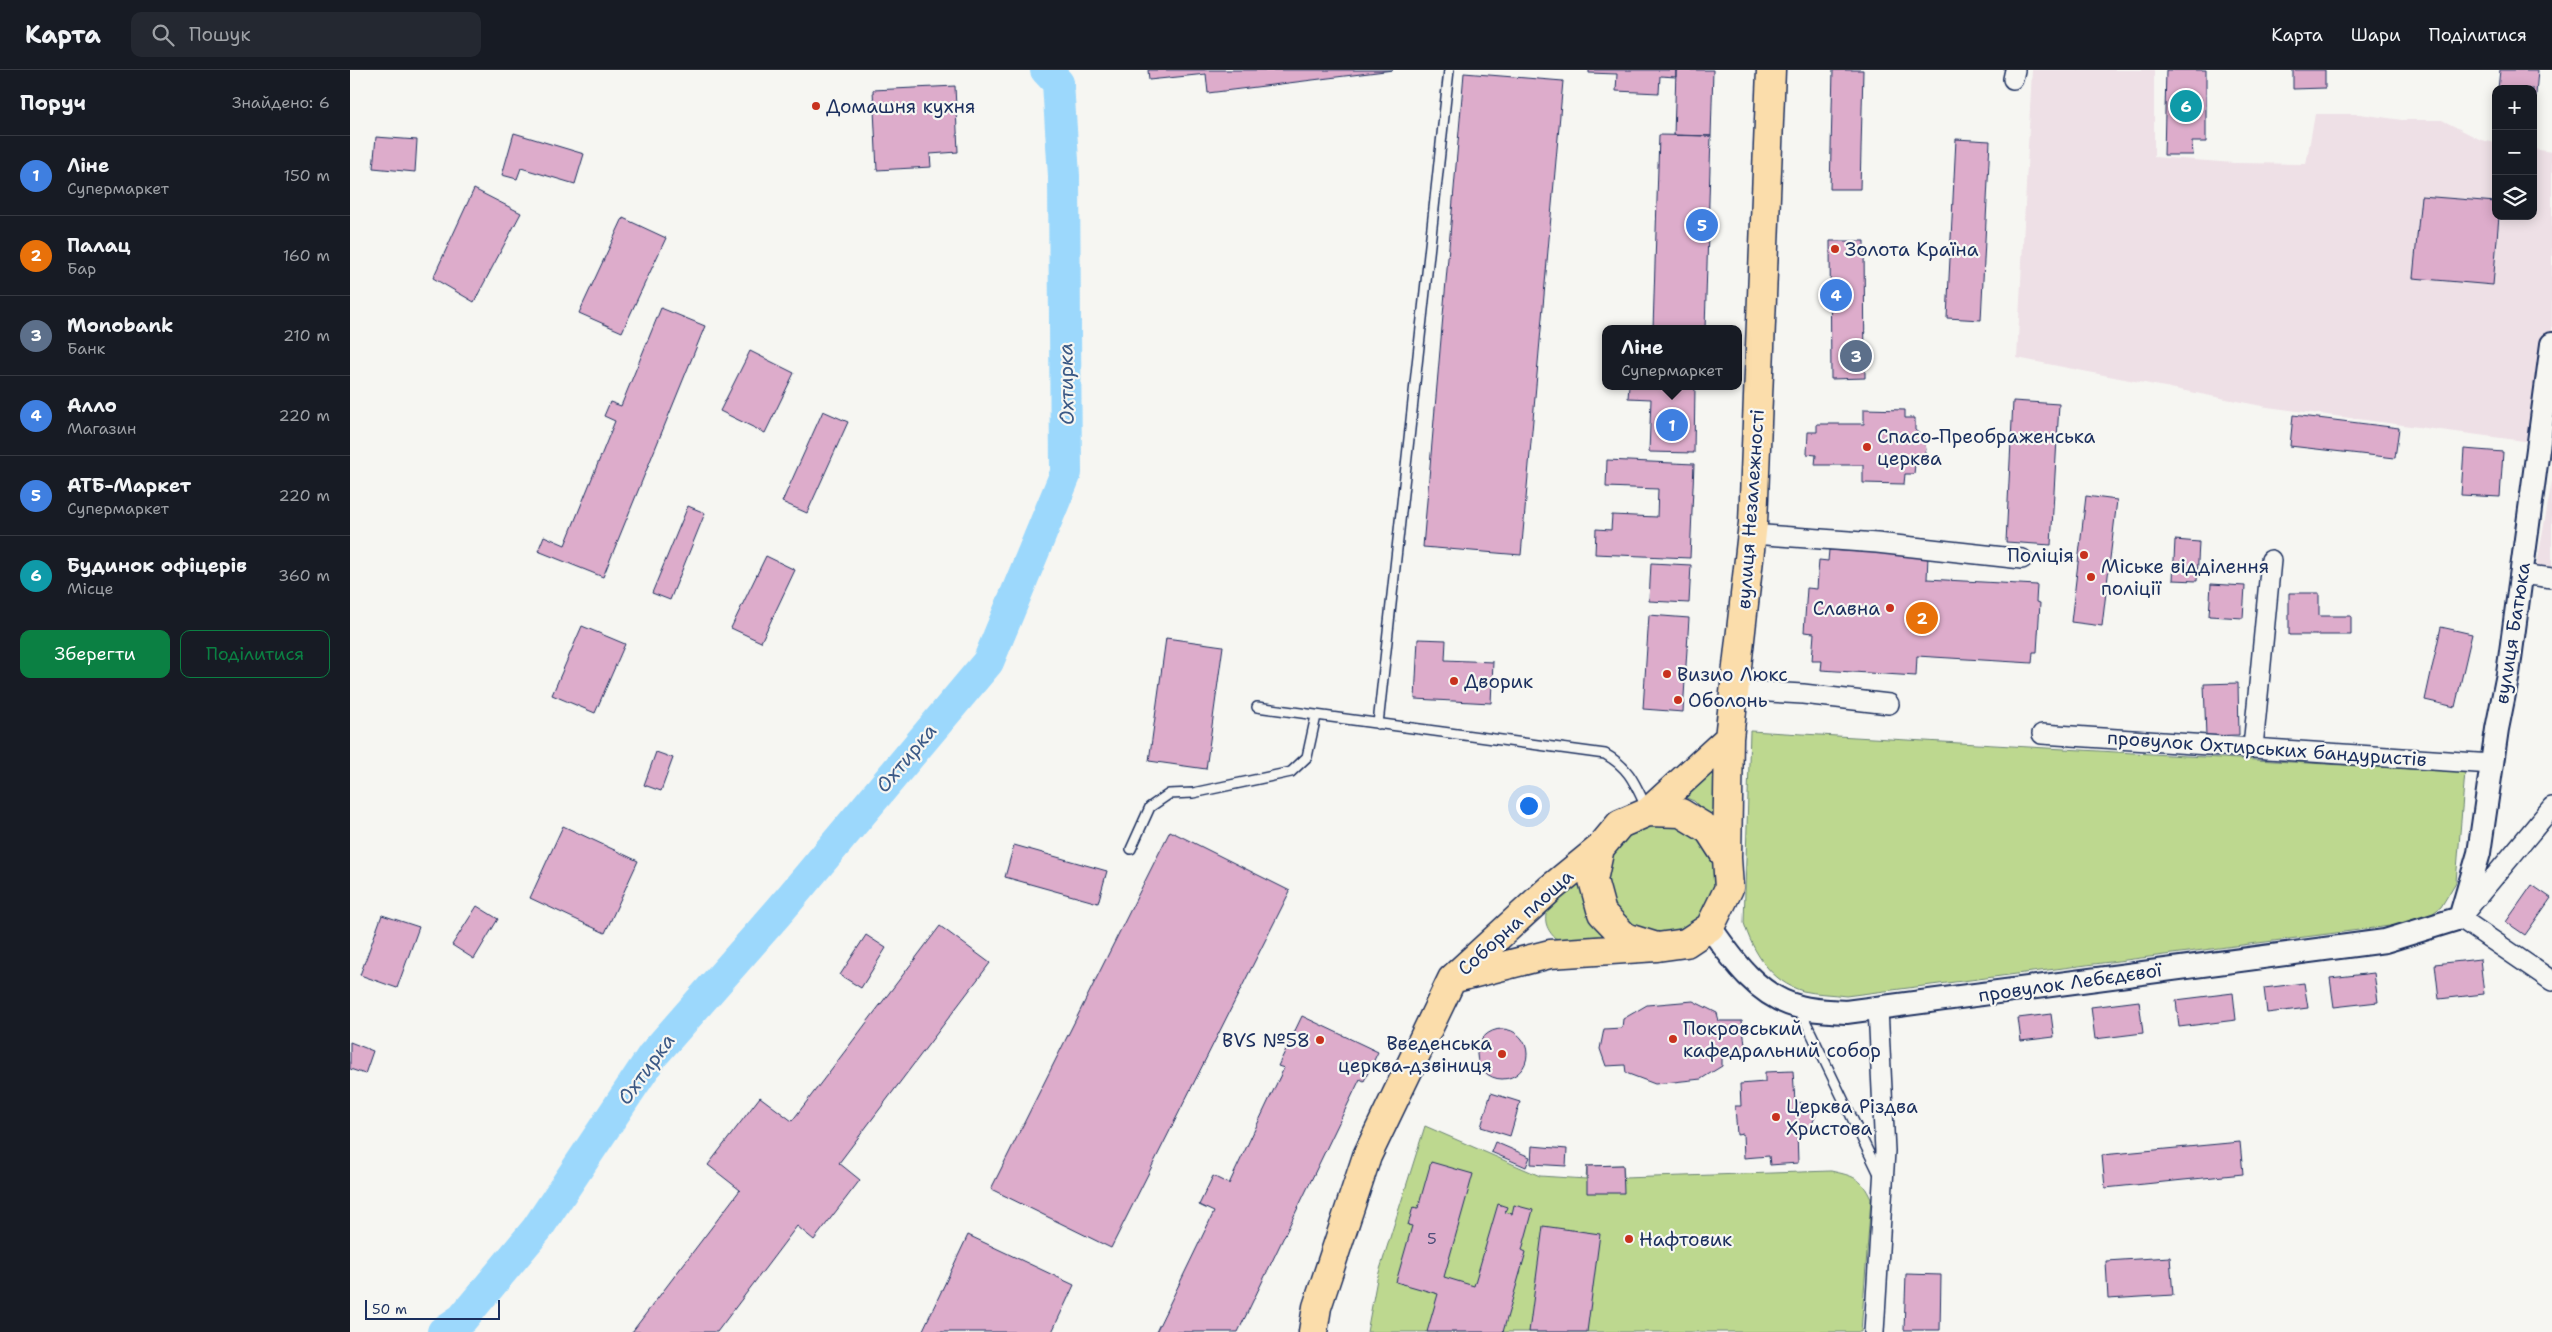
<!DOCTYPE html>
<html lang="uk">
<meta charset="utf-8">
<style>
body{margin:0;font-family:"Shantell Sans",sans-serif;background:#242831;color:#f1f3f6}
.controls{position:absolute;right:15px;top:15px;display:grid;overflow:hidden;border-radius:10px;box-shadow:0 2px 12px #0003}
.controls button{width:45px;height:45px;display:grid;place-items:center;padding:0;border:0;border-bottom:1px solid #363941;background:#171b24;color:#f1f3f6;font:25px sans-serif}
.scale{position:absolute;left:15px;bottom:12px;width:135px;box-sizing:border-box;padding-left:5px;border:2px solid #1b2f5e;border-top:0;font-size:14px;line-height:18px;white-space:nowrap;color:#1b2f5e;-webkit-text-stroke:4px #f6f6f2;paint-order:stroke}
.you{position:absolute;left:1178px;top:735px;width:18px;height:18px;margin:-12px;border:4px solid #fff;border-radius:50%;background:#1a73e8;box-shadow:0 0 0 8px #1a73e833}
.badge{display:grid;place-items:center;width:32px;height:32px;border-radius:50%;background:#0b8043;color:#fff;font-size:16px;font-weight:700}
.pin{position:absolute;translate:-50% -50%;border:2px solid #fff;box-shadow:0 1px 5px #0006}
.popup{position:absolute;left:1252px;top:255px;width:140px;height:65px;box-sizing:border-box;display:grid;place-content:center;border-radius:10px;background:#171b24;filter:drop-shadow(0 1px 4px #0005);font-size:16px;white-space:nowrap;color:#9ea1a6}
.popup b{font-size:19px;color:#f1f3f6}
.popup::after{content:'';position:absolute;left:50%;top:100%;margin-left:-10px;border:10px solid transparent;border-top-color:#171b24}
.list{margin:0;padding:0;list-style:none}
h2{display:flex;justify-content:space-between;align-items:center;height:65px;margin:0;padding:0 20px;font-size:21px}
h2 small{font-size:16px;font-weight:400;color:#9ea1a6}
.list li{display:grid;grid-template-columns:32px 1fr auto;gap:15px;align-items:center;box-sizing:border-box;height:80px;padding:0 20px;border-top:1px solid #363941}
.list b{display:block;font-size:19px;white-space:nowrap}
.list p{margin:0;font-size:16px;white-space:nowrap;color:#9ea1a6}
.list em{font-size:16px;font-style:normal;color:#9ea1a6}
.actions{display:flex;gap:10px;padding:15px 20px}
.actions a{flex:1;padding:11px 0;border:1px solid #0b8043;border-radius:10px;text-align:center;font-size:18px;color:#0b8043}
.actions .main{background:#0b8043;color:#fff}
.icon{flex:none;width:28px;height:28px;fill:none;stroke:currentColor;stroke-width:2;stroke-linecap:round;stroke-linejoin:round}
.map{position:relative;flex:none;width:2202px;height:1262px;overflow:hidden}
header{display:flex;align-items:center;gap:30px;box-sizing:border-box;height:70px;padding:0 25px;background:#171b24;border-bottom:1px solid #363941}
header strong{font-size:24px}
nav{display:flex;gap:28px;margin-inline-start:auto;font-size:18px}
.search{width:350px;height:45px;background:#242831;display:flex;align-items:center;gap:12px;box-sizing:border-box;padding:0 18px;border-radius:10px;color:#9ea1a6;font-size:19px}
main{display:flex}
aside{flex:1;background:#171b24}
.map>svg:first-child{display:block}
.built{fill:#eee0e6}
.green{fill:#bdd88f;stroke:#6c8476}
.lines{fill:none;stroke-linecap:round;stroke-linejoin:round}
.river{stroke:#9cd8fc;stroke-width:32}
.building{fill:#ddaccb;stroke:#1b2f5e}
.service-casing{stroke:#1b2f5e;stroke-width:12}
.minor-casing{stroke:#1b2f5e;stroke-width:22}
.tertiary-casing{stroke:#1b2f5e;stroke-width:26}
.primary-casing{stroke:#1b2f5e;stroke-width:31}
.service{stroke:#f6f6f2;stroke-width:9}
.minor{stroke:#f6f6f2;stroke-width:19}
.tertiary{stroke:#f6f6f2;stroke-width:22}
.primary{stroke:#fbddab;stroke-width:28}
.poi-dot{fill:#c8321e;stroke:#f6f6f2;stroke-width:2}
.labels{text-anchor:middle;stroke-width:4.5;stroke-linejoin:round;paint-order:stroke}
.number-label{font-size:16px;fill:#4c4e79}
.poi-label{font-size:19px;fill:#1b2f5e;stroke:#f6f6f2;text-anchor:start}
.street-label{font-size:19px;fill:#1b2f5e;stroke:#f6f6f2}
.water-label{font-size:20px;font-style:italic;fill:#3b5986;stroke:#f6f6f2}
</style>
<header>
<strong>Карта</strong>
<div class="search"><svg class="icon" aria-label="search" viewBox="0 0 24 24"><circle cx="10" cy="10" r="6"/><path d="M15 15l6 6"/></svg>Пошук</div>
<nav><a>Карта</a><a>Шари</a><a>Поділитися</a></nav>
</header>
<main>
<aside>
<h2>Поруч<small>Знайдено: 6</small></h2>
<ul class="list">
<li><span class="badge" style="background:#3f7fe0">1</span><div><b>Ліне</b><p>Супермаркет</p></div><em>150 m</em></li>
<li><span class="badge" style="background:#e8710a">2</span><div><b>Палац</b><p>Бар</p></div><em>160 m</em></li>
<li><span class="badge" style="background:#5c6f8a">3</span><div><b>Monobank</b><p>Банк</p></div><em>210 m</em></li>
<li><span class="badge" style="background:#3f7fe0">4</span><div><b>Алло</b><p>Магазин</p></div><em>220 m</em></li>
<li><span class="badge" style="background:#3f7fe0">5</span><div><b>АТБ-Маркет</b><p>Супермаркет</p></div><em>220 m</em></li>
<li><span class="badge" style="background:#0f9aa8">6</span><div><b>Будинок офіцерів</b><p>Місце</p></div><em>360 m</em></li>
</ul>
<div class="actions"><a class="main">Зберегти</a><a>Поділитися</a></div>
</aside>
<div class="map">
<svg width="2202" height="1262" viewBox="0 0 2202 1262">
<rect width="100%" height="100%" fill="#f6f6f2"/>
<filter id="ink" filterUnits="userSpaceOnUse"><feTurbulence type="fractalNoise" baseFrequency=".02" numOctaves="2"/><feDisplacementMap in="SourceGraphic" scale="10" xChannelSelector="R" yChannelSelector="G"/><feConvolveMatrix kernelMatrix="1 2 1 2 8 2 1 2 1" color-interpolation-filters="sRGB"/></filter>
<g filter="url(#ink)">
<path class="built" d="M1682 0H1804V87L1884 93 1956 94 1965 44H2010L2052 50H2092L2131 70 2146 73V146H2183V79L2202 82V260L2189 373 1917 337 1667 288Z
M2202 411V500L2186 499Z"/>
<path class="green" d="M1400 661 2115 702 2106 812 2091 837 2071 852 1496 926C1482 924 1466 924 1453 921 1421 912 1403 882 1394 853Z
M1372 696 1368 755 1344 731 1329 725Z
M1258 808a54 54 0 1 1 108 0a54 54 0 1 1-108 0Z
M1230 805 1255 864 1254 868 1216 870 1205 868C1180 842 1211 823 1230 805Z
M1075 1056 1190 1106 1236 1109 1237 1096 1273 1095 1274 1108 1481 1101C1503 1106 1511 1107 1521 1129L1511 1262H1017L1027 1209Z"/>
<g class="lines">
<path class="river" d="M93 1262 112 1249 187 1159 303 985 431 839 638 592 716 403 714 106 708 13 696 0"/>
</g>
<path class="building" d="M798 0H1043L858 23 856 4 799 10Z
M1239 0H1326V7L1310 6 1309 23 1266 21 1267 4 1239 3Z
M1326 0H1363L1361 66 1324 65Z
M1483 0H1513L1510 119H1480Z
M1816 0H1856V72H1842L1843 85H1814Z
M1943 0H1975V18L1943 19Z
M2150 0H2188L2183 60V19H2148Z
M1114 3 1213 11 1171 485 1073 477Z
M605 16 608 82 580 84 581 97 527 100 523 20Z
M164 63 234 84 225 114 171 98 167 109 152 105Z
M1309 65 1361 66 1355 259H1303Z
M26 67 67 70 65 102 23 98Z
M1606 69 1640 71 1631 250 1597 248Z
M124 119 171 143 124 232 83 208Z
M2071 126 2146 132V146H2149L2143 215 2063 208Z
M273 148 316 168 272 262 229 243Z
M1480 171H1514L1515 308 1481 309Z
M311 238 355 256 253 507 188 481 194 466 215 475 265 351 254 346 260 332 271 336Z
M400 281 444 303 415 363 370 341Z
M1279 316H1345L1344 383 1299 382 1301 329 1278 328Z
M1663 331 1709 334 1701 475 1656 472Z
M1514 339 1555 340V348H1565V360L1574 368 1576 380 1570 391 1565 394 1564 404H1555L1554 414 1513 413V395H1465L1466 385 1457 384 1458 362H1467V354H1514Z
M473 341 498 352 457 443 432 432Z
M1943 345 2049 358 2045 388 1940 376Z
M2114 379 2153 382 2150 427 2111 425Z
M1257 390 1344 394 1340 488 1245 484 1246 459 1261 460 1262 445 1307 447 1308 419 1256 417Z
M1736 426 1767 430 1752 556 1721 552Z
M338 436 355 443 320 530 302 523Z
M1825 470 1849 472 1847 511 1823 510Z
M1479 480 1578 486 1577 509 1687 515 1686 532 1690 533 1687 582H1683L1682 593 1567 586 1566 606 1471 600 1472 591H1462L1464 563 1454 562 1457 518 1467 519 1469 490 1478 491Z
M416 486 445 500 411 572 381 558Z
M1301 493 1341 495 1339 533 1299 531Z
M1861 514 1895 516 1893 548 1859 546Z
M1939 523H1969V546H2001V565H1939Z
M1299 545 1339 548 1333 642 1293 639Z
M232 556 275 574 245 643 202 625Z
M2091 557 2122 564 2105 637 2075 630Z
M816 568 873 576 856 699 799 691Z
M1068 569 1096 570 1095 590 1143 592 1141 633 1065 629Z
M1888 613 1889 665 1856 666 1854 614Z
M306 682 323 688 311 721 294 715Z
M213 756 288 791 255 863 180 828Z
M820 761 940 821 761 1178 641 1119Z
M664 775 757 801 748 833 655 807Z
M2182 815 2201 828 2175 865 2156 852Z
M127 836 148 849 124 889 102 875Z
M32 845 69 857 47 918 10 905Z
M590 856 640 893 489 1093 510 1110 464 1170 447 1156 367 1262H282L390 1120 358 1095 410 1027 442 1051Z
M516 865 536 878 511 918 490 905Z
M2130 889 2134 924 2089 929 2085 894Z
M2024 903 2028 932 1984 937 1980 908Z
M1954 913 1958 938 1917 943 1914 918Z
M1883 923 1886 950 1829 957 1826 930Z
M1343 931 1367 943 1369 951H1392L1396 983 1372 987V996L1351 1009 1305 1014 1276 1003 1275 995 1256 996 1250 979 1254 959 1272 958 1273 949 1297 935Z
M1789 931 1793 963 1745 969 1741 937Z
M1701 944 1704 967 1671 971 1668 948Z
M952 946 1028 982 1014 1011 1010 1009 888 1262H806L864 1142 849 1135 863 1106 879 1114 934 998 928 996Z
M1127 984a25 25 0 1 1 50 0a25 25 0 1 1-50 0Z
M0 972 23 981 15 1004 0 999Z
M1443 1001 1445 1032 1459 1033 1466 1045 1460 1058 1447 1061 1448 1093 1420 1095 1419 1086 1394 1088 1393 1064 1387 1065 1385 1036H1391L1390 1014 1415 1012V1002Z
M1141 1023 1170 1032 1160 1066 1131 1057Z
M1145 1072 1180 1087 1176 1097 1141 1082Z
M1890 1072 1893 1104 1755 1118 1752 1085Z
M1182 1076 1217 1079 1216 1096 1181 1094Z
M1081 1092 1123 1104 1094 1207 1124 1216 1148 1134 1157 1137 1155 1142 1162 1144 1164 1135 1183 1140 1172 1180 1176 1182 1153 1262H1077L1088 1224 1046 1212 1062 1156 1058 1155 1063 1137 1068 1138Z
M1273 1095 1274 1123H1237V1096Z
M1193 1156 1250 1164 1237 1262H1179Z
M618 1165 724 1215 702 1262H572Z
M1820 1187 1823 1225 1758 1229 1756 1191Z
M1556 1204 1591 1205 1590 1260H1554Z"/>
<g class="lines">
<g class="service-casing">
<path id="service" d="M907 637 1255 684C1280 698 1285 714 1297 739
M1028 654 1099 0
M781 779 800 737 819 724 843 723 941 702 957 687 966 646
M1450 940 1530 1106"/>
</g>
<g class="minor-casing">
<path id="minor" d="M1663 9 1665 0
M1402 464 1527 473 1672 489
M2171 504 2202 508
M1385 620 1453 624 1539 634
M1692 664 2142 694
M1903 677 1921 490
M2202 737 2110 848 2202 911
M1524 1262 1535 1081 1528 938"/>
</g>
<g class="tertiary-casing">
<path id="tertiary" d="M1360 857C1382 889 1409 928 1450 937 1464 941 1481 941 1496 942L2035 871 2110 848 2129 783 2147 659 2158 604 2202 274"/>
</g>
<g class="primary-casing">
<path id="primary" d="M1298 742 1379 668
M1377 788 1379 668 1403 453 1421 0
M1102 909 1200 884 1307 877 1336 873 1360 857 1379 818 1377 788 1359 760 1331 743 1298 742 1270 754 1250 778 1243 810 1252 843 1275 867 1307 877
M963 1262 967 1237 1017 1086 1102 909 1201 818 1250 778"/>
</g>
<use href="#service" class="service"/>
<use href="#minor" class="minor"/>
<use href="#tertiary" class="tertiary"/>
<use href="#primary" class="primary"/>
</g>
</g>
<g class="poi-dot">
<circle cx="466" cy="36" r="5"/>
<circle cx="1485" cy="179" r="5"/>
<circle cx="1517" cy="377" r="5"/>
<circle cx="1734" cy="485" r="5"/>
<circle cx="1741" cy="507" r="5"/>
<circle cx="1540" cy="538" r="5"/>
<circle cx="1317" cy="604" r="5"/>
<circle cx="1104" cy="611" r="5"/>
<circle cx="1328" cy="630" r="5"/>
<circle cx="1323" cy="969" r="5"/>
<circle cx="970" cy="970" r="5"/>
<circle cx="1152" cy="984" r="5"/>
<circle cx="1426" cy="1047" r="5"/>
<circle cx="1279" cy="1169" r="5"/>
</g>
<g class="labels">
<g class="number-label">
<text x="1082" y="1174">5</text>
</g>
<g class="poi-label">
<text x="476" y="43">Домашня кухня</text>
<text x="1495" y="186">Золота Країна</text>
<text x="1527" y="373">Спасо-Преображенська<tspan x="1527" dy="22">церква</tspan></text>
<text x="1724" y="492" text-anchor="end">Поліція</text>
<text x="1751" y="503">Міське відділення<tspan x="1751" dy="22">поліції</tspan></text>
<text x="1530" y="545" text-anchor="end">Славна</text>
<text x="1327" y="611">Визио Люкс</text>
<text x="1114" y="618">Дворик</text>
<text x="1338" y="637">Оболонь</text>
<text x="1333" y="965">Покровський<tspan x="1333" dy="22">кафедральний собор</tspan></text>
<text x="960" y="977" text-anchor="end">BVS №58</text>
<text x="1142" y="980" text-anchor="end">Введенська<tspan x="1142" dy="22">церква-дзвіниця</tspan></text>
<text x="1436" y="1043">Церква Різдва<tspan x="1436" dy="22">Христова</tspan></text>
<text x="1289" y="1176">Нафтовик</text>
</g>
<g class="street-label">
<text transform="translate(1400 439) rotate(-86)" y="7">вулиця Незалежності</text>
<text transform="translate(2162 563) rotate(-81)" y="7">вулиця Батюка</text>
<text transform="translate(1917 678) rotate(4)" y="7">провулок Охтирських бандуристів</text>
<text transform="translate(1165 852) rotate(-42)" y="7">Соборна площа</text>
<text transform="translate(1720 912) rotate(-8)" y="7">провулок Лебєдєвої</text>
</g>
<g class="water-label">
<text transform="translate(716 314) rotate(-91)" y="7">Охтирка</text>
<text transform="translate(556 688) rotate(-50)" y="7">Охтирка</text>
<text transform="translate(296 999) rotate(-54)" y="7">Охтирка</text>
</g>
</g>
</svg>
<div class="controls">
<button>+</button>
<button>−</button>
<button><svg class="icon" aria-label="layers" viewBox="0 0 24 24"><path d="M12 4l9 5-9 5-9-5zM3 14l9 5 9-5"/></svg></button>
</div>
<div class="scale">50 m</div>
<div class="you"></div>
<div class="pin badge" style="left:1322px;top:355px;background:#3f7fe0">1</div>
<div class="popup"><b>Ліне</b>Супермаркет</div>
<div class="pin badge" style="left:1572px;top:548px;background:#e8710a">2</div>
<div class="pin badge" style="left:1506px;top:286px;background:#5c6f8a">3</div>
<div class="pin badge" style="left:1486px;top:225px;background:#3f7fe0">4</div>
<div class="pin badge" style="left:1352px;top:155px;background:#3f7fe0">5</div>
<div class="pin badge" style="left:1836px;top:36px;background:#0f9aa8">6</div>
</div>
</main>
